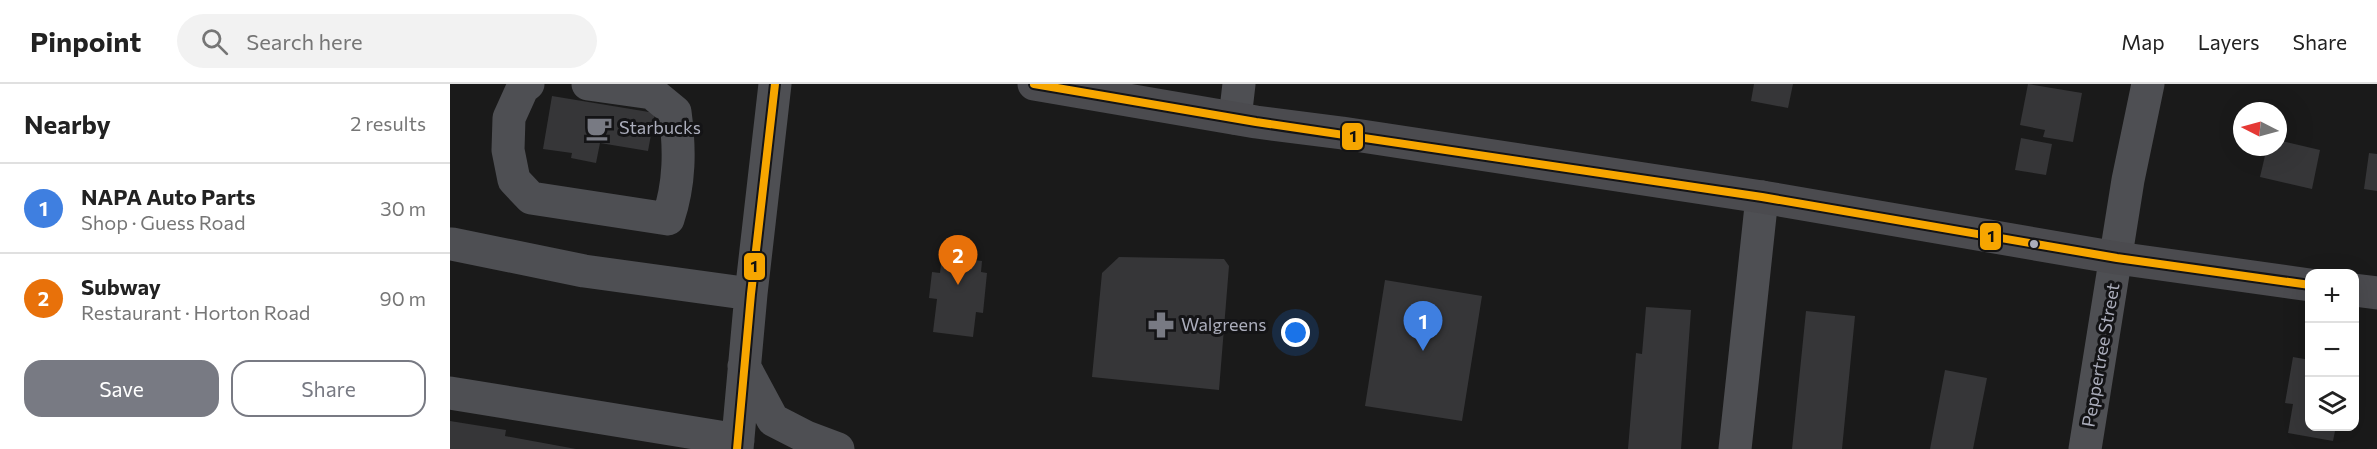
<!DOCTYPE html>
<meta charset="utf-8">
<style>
body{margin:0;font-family:Commissioner,sans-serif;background:#f2f2f2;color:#222}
.controls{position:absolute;right:18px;bottom:18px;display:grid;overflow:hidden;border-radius:12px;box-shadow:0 6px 24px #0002}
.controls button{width:54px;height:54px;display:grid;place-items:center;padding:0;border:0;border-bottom:2px solid #e0e0e0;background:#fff;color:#222;font:30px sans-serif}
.compass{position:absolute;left:1783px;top:18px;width:54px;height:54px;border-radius:50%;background:#fff;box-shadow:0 6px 24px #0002;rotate:276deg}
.you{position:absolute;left:846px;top:249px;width:21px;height:21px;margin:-15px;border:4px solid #fff;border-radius:50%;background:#1a73e8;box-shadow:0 0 0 9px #1a73e833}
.badge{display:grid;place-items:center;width:39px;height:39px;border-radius:50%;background:#787a83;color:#fff;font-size:20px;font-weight:700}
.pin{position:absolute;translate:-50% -50px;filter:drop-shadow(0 2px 3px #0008)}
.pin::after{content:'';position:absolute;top:32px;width:21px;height:18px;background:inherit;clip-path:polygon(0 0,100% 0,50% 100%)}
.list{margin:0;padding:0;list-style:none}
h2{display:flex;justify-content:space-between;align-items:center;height:78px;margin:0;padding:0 24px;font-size:26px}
h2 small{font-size:20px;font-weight:400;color:#767676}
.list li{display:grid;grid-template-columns:39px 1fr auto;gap:18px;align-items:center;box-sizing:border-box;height:90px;padding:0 24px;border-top:2px solid #e0e0e0}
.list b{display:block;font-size:22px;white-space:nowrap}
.list p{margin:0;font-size:20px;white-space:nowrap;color:#767676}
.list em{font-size:20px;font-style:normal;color:#767676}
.actions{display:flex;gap:12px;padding:18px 24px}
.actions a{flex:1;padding:14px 0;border:2px solid #787a83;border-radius:18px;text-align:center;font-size:21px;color:#787a83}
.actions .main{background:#787a83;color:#fff}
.icon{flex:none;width:33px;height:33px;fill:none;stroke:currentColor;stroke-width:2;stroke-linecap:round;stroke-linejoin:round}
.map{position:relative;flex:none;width:1927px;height:365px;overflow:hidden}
header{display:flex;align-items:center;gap:36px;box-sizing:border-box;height:84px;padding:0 30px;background:#fff;border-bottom:2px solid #e0e0e0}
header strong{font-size:28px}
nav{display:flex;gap:33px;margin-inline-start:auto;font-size:21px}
.search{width:420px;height:54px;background:#f2f2f2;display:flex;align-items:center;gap:15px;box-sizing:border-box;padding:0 21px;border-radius:33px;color:#767676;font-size:22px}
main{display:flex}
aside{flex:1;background:#fff}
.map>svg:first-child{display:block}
.building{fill:#363638}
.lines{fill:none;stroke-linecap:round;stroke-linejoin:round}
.minor{stroke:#4e4f53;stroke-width:33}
.major{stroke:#4b4b4f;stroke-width:33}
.bus-1-casing{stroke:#141416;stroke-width:12}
.bus-1{stroke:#f7a600;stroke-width:8}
.bus-dot{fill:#abadbb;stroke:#141416;stroke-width:2}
.labels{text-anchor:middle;stroke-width:6;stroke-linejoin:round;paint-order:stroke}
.poi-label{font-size:18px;fill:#abadbb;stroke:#141416;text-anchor:start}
.street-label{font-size:18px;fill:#abadbb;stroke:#141416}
.line-badge{stroke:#141416;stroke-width:2}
.pale-badge-label{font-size:16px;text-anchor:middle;font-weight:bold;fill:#111}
</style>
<header>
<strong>Pinpoint</strong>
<div class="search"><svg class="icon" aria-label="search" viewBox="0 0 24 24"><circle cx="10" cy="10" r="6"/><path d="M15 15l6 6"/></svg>Search here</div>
<nav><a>Map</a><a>Layers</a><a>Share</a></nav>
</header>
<main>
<aside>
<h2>Nearby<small>2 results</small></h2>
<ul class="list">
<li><span class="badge" style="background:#3f7fe0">1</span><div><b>NAPA Auto Parts</b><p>Shop · Guess Road</p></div><em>30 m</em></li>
<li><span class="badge" style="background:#e8710a">2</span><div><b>Subway</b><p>Restaurant · Horton Road</p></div><em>90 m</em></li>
</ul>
<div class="actions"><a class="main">Save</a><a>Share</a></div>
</aside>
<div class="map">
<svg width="1927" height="365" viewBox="0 0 1927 365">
<rect width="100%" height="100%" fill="#1a1a1a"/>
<path class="building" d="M1304 0H1343L1338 24 1301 17Z
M1578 0 1632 9 1623 58 1593 53 1595 46 1570 41Z
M102 12 205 29 198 67 150 59 146 79 121 74 122 69 93 65Z
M1571 54 1602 60 1596 91 1565 86Z
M1828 56 1870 66 1862 105 1810 93 1817 63H1828Z
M1919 69 1927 70V107L1914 105Z
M492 172 532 177 531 188 537 189 533 229 526 228 523 253 483 248 487 215 479 214 482 188 490 189Z
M669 173 774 175 779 182 769 306 642 293 652 189Z
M935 196 1032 212 1012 337 915 322Z
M1196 223 1241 226 1231 365H1178L1186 269 1192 270Z
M1356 227 1405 232 1392 365H1342Z
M1843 273 1860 276V342H1886L1883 357 1838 349 1843 320 1835 319Z
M1495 286 1537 294 1523 365H1480Z
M0 337 56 346 55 352 126 365H0Z"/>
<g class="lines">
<path class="minor" d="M78 0 73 3 59 34 58 66 64 96 81 114 218 135C230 99 230 65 225 28L202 9 138 0
M785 34 789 0
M2 160 134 187 301 210
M294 282 323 336 356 353 388 365
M0 309 288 356
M287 365 301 210 325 0
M1285 365 1312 113
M1635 365 1678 96 1698 0"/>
<path class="major" d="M584 0 806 38 892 49 1312 113 1667 174 1860 201
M1904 206 1927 209"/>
<g class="bus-1-casing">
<path id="bus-1" d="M584 0 806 38 1312 113 1667 174 1860 201
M287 365 301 210 325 0"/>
</g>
<use href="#bus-1" class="bus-1"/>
</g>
<defs>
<g id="cafe-bare" transform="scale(2.07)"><path d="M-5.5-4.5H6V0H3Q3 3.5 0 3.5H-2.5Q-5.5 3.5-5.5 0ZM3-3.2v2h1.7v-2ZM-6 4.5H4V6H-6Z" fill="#787a83" stroke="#141416" stroke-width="2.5" paint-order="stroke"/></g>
<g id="pharmacy-bare" transform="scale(2.07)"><path d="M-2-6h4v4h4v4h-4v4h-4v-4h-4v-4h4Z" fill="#787a83" stroke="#141416" stroke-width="2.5" paint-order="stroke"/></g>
</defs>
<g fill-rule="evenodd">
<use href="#cafe-bare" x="149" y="44"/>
<use href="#pharmacy-bare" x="711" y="241"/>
</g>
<circle class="bus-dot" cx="1584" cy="160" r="5"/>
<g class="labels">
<g class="poi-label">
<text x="169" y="50">Starbucks</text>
<text x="731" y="247">Walgreens</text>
</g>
<g class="street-label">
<text transform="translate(1651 271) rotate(-80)" y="6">Peppertree Street</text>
</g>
</g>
<g class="line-badge">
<rect x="891" y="38" width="23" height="29" rx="6" fill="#f7a600"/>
<rect x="1529" y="138" width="23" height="29" rx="6" fill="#f7a600"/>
<rect x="293" y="168" width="23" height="29" rx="6" fill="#f7a600"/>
</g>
<g class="pale-badge-label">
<text x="903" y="58">1</text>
<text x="1541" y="158">1</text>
<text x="304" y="188">1</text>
</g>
</svg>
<div class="controls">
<button>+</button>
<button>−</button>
<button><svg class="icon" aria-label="layers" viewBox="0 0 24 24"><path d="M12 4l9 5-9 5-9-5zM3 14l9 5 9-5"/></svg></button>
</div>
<svg class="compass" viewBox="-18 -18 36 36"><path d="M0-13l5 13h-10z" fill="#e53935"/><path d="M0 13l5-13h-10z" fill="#767676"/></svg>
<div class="you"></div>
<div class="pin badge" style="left:973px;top:267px;background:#3f7fe0">1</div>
<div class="pin badge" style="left:508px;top:201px;background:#e8710a">2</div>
</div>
</main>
